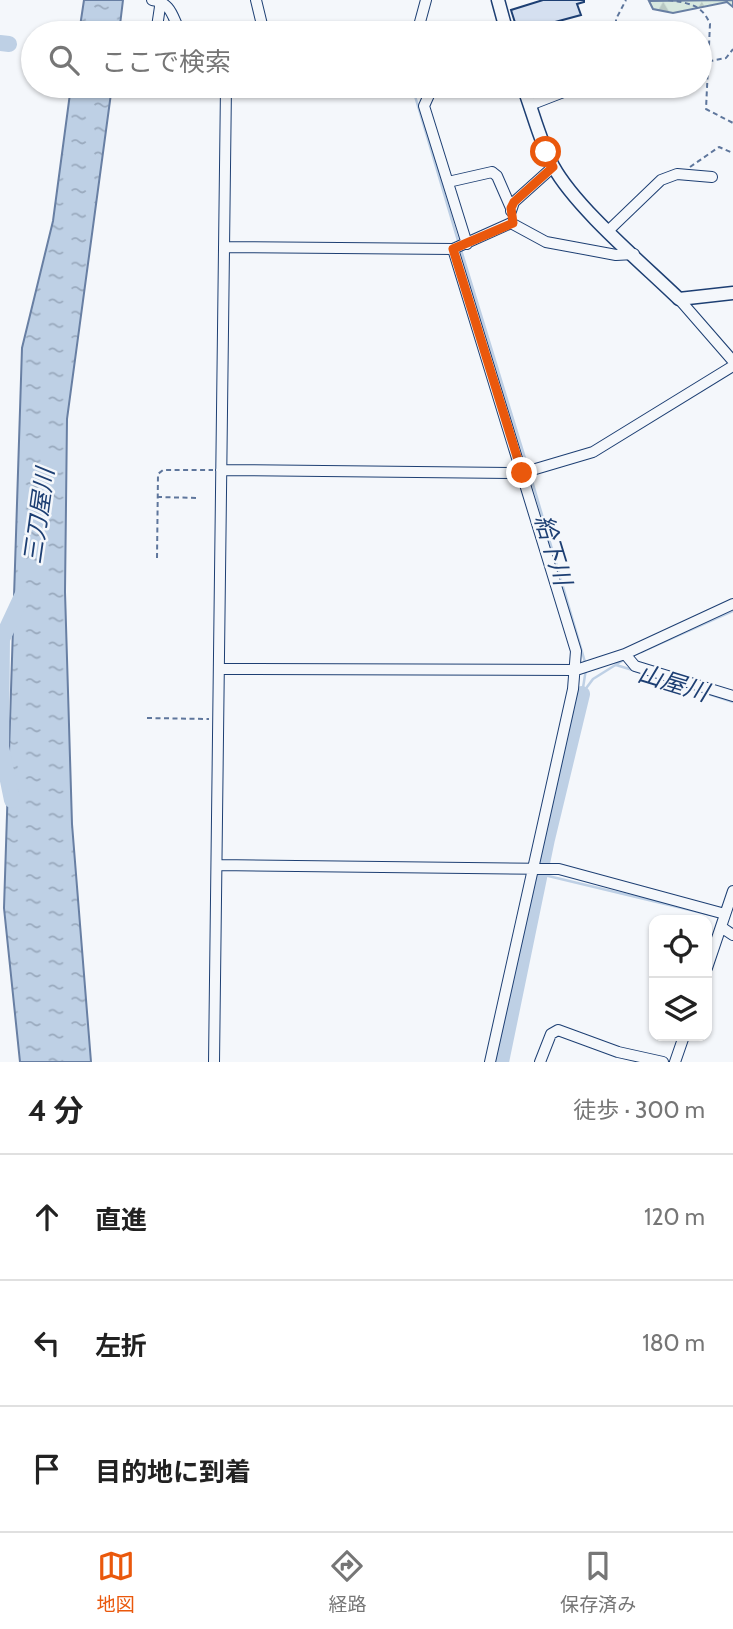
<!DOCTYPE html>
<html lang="ja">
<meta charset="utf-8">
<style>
body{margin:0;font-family:Cabin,"Noto Sans JP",sans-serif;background:#f2f2f2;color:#222}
.controls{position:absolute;right:21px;bottom:21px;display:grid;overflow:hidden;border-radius:14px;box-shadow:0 2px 5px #0004}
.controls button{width:63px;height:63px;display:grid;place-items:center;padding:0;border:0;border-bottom:2px solid #e0e0e0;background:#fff;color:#222;font:35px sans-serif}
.stop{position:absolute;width:21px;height:21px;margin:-16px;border:5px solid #ea580c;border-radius:50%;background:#fff}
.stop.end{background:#ea580c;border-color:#fff;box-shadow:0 2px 7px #0008}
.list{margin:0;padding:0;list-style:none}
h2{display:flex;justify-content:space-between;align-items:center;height:91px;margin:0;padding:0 28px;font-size:30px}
h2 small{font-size:23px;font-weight:400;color:#767676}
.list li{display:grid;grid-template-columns:46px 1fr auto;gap:21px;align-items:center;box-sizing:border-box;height:126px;padding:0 28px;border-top:2px solid #e0e0e0}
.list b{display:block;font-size:26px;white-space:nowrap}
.list em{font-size:23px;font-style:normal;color:#767676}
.icon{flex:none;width:38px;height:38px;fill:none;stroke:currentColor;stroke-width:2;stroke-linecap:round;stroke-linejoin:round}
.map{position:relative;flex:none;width:733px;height:1062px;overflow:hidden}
.search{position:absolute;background:#fff;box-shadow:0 2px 5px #0004;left:21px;right:21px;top:21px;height:77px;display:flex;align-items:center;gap:18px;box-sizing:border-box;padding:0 24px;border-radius:38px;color:#767676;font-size:26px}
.sheet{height:469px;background:#fff}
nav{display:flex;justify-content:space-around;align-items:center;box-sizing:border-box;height:98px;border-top:2px solid #e0e0e0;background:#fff;font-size:19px;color:#767676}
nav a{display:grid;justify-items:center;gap:4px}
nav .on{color:#ea580c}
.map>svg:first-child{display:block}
.forest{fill:url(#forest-firs);stroke:#687fa3;stroke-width:2}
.water{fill:url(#water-ripples);stroke:#687fa3;stroke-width:2}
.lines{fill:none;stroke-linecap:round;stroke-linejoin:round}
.stream{stroke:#bed0e5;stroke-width:2.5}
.river{stroke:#bed0e5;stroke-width:16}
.building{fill:#d5e0f0;stroke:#1d3f73;stroke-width:2}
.minor-casing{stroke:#1d3f73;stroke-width:12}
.major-casing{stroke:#1d3f73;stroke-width:15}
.path{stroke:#5e769c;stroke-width:2;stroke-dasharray:5 3.5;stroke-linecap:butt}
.minor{stroke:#f4f7fb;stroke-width:10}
.major{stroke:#f4f7fb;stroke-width:12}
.route{stroke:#ea580c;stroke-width:9}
.labels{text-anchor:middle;stroke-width:5;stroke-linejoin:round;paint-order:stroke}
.water-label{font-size:24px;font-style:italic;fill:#1d3f73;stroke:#f4f7fb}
</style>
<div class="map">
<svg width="733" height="1062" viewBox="0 0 733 1062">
<defs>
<pattern id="forest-firs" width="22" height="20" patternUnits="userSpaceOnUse" patternTransform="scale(1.75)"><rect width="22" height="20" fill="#d7e8df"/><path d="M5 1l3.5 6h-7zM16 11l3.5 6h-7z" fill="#b8c8c3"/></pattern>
<pattern id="water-ripples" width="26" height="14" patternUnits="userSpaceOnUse" patternTransform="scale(1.75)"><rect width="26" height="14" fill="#bed0e5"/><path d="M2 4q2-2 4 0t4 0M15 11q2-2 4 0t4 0" fill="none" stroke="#9aaabe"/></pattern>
</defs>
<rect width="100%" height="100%" fill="#f4f7fb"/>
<path class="forest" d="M733 0V7L727 2 673 13 653 9 649 1Z"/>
<path class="water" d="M84 0H123L119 33H79Z
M71 86H112L67 419 65 592 72 824 91 1062H20L4 908 22 348 53 221Z"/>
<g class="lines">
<path class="stream" d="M412 86 459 244
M461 250 528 468
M530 474 585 662
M641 652 733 611
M616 665 636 671
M663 679 733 702
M584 691 593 679 625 659
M582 694 586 669
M540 874 711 915"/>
<path class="river" d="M0 43 9 44
M32 48H33
M12 800 1 747 2 639 23 594
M501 1062 547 839 582 694"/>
</g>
<path class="building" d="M543 0H584V2L577 4 581 15 518 32 511 10Z"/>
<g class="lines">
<g class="minor-casing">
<path id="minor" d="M152 0C173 3 172 18 181 33
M256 0 264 33
M157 27 161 0
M417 33 426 0
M433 86 424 106 467 244
M530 105 579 86
M448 182 492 172 497 176 511 208
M511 211 514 202 553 167
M609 230 661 180 677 174 712 177
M224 247 453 249 511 223 546 242 616 255 634 254
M453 249 576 651 573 689 490 1062
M679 299 733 361
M221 470 522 473 593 452 733 366
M625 654 635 666 733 696
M219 669 576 670 625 654 733 604
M217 865 559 869 725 914
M724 929 733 935
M707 968 733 891
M214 1062 226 86
M540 1062 551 1034 558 1030 618 1052 663 1062
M675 1062 684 1036"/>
</g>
<g class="major-casing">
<path id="major" d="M498 0 507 33
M523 86C533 112 540 142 553 166 576 208 643 264 679 299L733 293"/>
</g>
<path class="path" d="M668 0C688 3 702 4 710 24L706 109 733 123
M616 33V19L626 0
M700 63 726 58 733 49
M690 167 719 147 733 153
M157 497 198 498
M157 558 158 474 163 470H213
M147 718 209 719"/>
<use href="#minor" class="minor"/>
<use href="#major" class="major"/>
</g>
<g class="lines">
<path class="route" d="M522 473 453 249 513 223 511 208 514 202 553 167 546 152"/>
</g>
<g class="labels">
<g class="water-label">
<text transform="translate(39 516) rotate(-82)" y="8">三刀屋川</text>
<text transform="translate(553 550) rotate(73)" y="8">給下川</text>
<text transform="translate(673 683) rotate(17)" y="8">山屋川</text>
</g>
</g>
</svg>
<div class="controls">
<button><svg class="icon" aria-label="locate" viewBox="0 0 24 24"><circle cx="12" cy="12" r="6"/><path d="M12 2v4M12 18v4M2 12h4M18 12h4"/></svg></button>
<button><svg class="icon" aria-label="layers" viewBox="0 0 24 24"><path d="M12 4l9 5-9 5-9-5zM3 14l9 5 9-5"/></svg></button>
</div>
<div class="stop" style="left:546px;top:152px"></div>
<div class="stop end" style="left:522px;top:473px"></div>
<div class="search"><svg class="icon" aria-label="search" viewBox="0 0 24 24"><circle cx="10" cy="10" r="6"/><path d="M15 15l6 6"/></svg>ここで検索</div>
</div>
<section class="sheet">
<h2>4 分<small>徒歩 · 300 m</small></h2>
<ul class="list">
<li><svg class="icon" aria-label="ahead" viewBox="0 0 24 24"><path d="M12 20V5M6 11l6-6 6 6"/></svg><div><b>直進</b></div><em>120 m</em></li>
<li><svg class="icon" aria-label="left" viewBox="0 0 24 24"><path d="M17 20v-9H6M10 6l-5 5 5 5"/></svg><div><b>左折</b></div><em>180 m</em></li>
<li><svg class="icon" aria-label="arrive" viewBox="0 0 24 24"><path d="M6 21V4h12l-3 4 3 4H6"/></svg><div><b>目的地に到着</b></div></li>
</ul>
</section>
<nav>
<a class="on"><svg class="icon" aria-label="map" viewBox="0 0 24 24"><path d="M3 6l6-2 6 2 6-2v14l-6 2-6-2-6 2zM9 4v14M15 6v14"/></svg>地図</a>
<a><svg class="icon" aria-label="directions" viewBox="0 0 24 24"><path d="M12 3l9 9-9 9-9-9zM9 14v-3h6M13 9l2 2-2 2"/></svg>経路</a>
<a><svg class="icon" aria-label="saved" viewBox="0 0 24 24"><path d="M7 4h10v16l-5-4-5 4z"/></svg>保存済み</a>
</nav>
